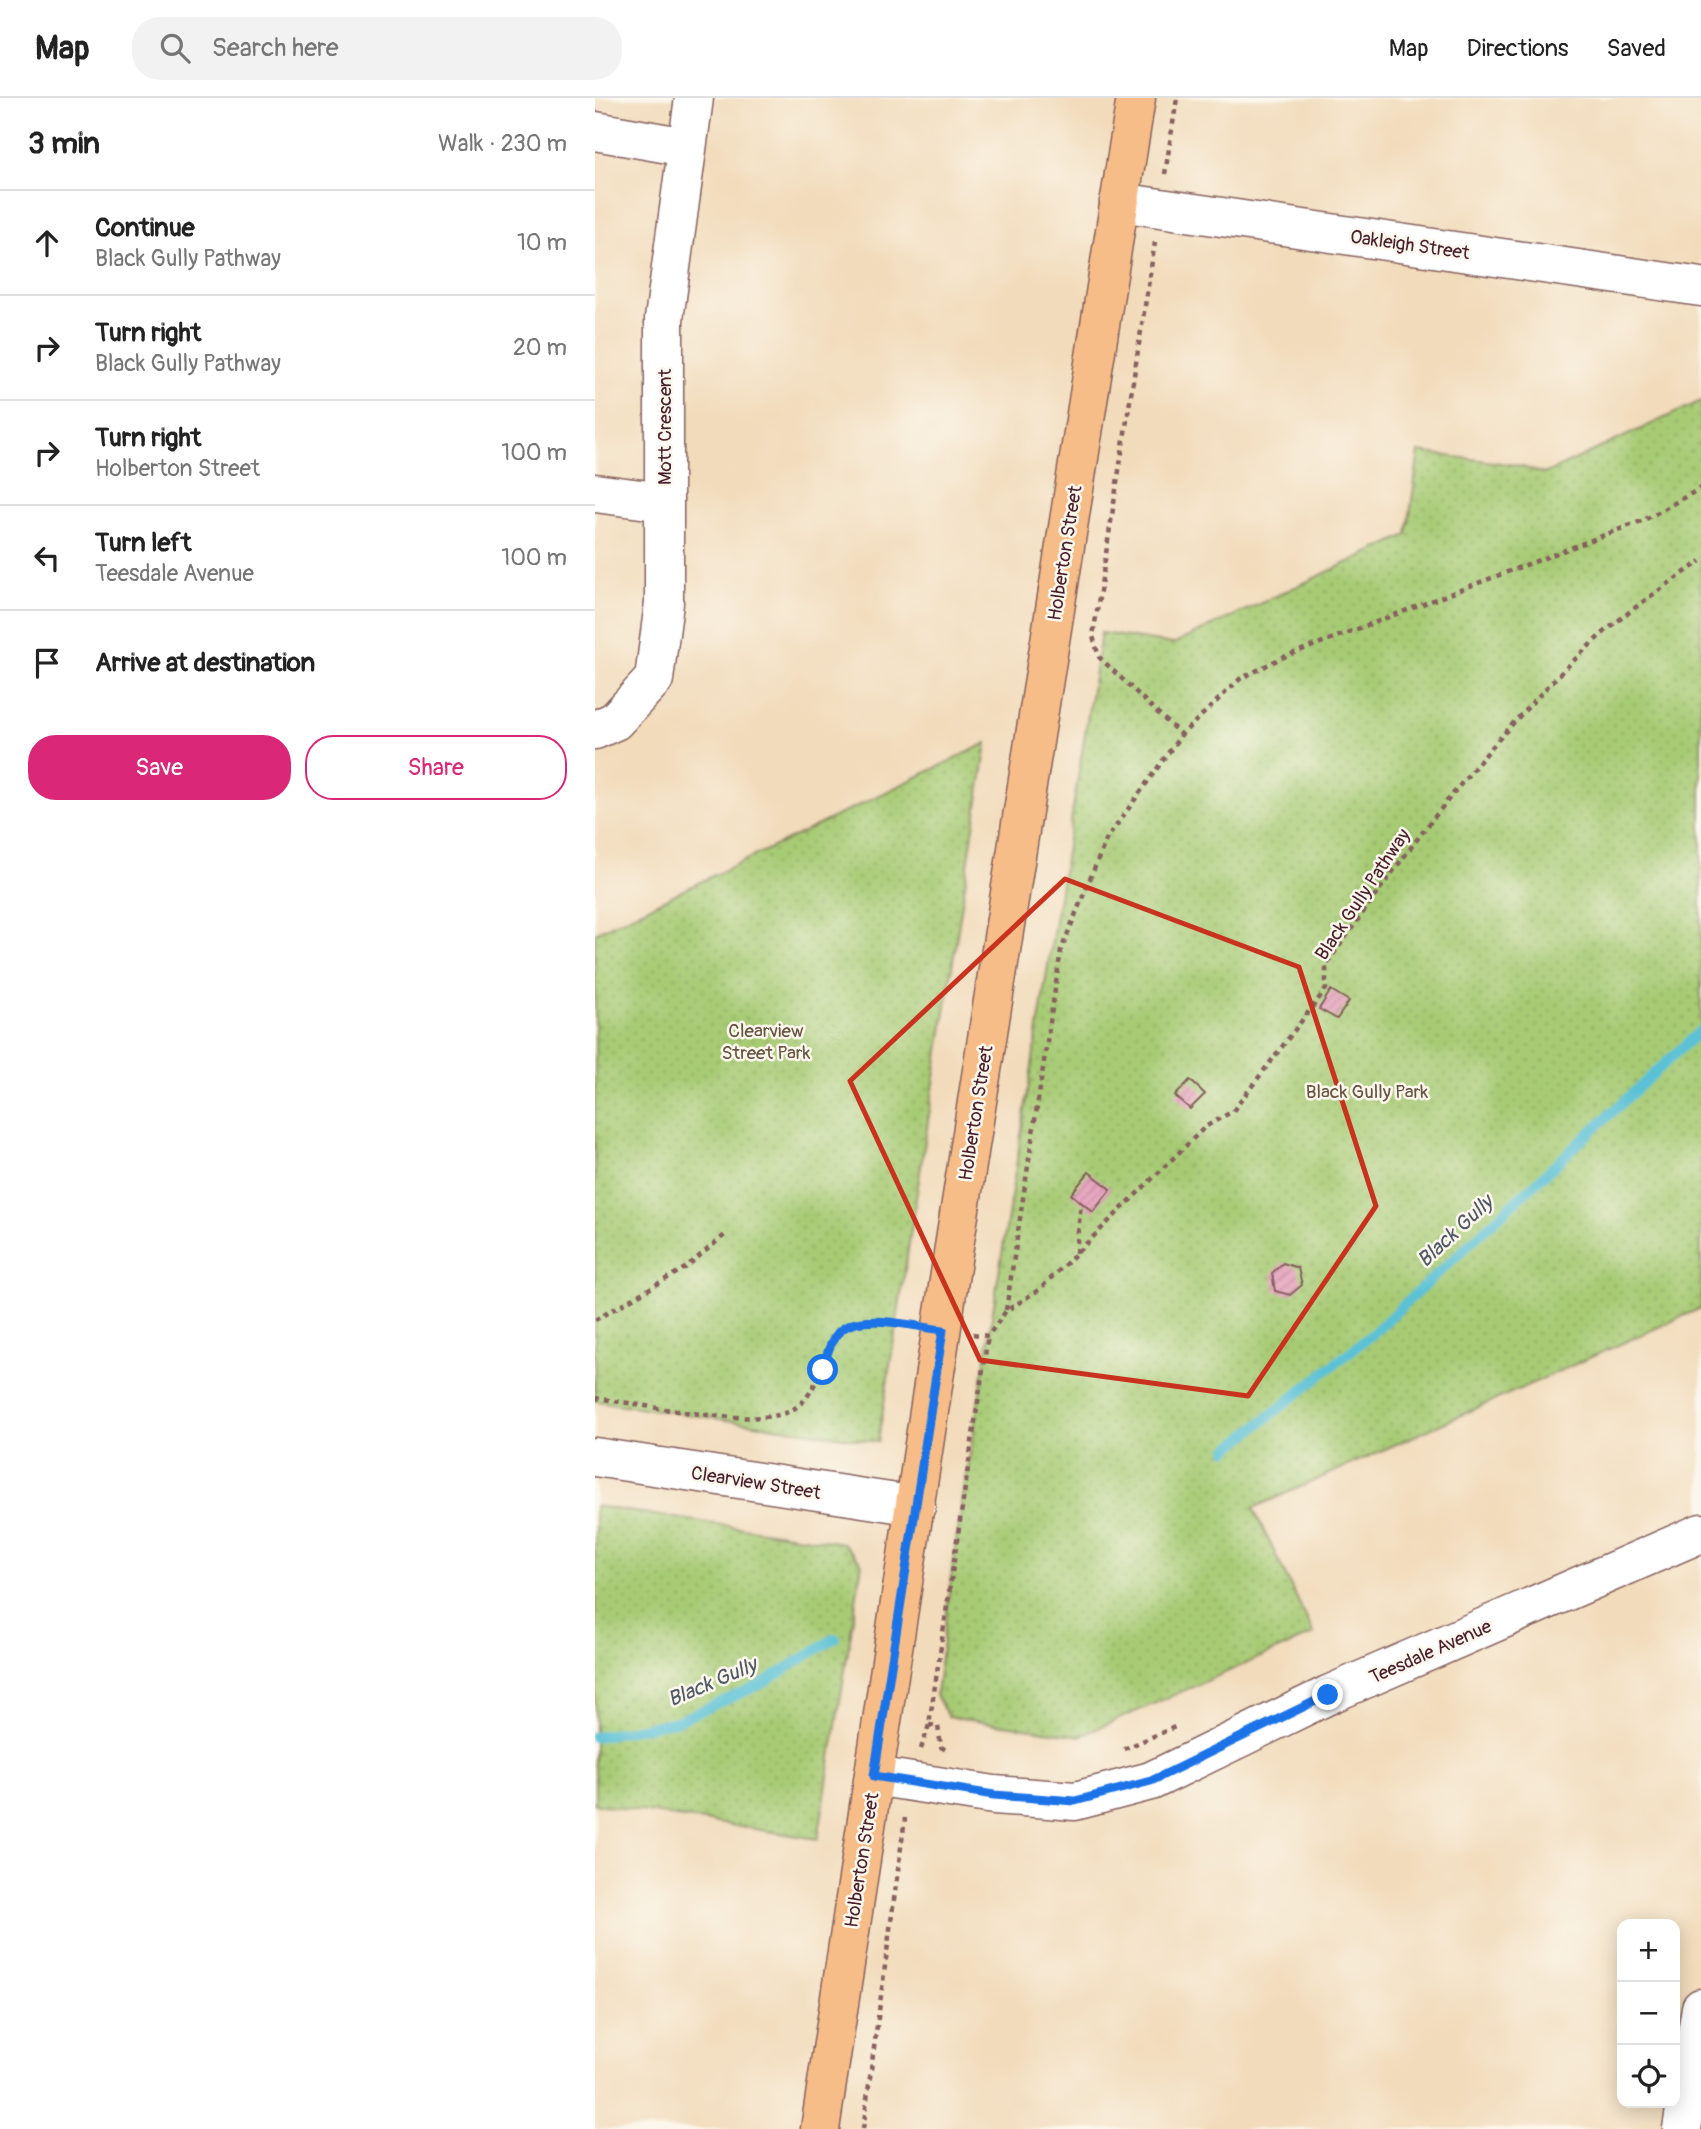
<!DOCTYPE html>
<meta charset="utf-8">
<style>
body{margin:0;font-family:Pangolin,sans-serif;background:#f2f2f2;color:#222}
.controls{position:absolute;right:21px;bottom:21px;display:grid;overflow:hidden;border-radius:14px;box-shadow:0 4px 18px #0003}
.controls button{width:63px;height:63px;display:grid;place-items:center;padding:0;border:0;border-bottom:2px solid #e0e0e0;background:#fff;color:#222;font:35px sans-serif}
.stop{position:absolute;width:21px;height:21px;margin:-16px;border:5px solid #1a73e8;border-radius:50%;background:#fff}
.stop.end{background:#1a73e8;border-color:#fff;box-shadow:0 2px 7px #0008}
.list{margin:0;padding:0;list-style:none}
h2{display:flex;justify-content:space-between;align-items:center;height:91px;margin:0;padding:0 28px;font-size:30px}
h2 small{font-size:23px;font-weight:400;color:#767676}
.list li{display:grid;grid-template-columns:46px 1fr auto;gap:21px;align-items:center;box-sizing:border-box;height:105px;padding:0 28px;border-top:2px solid #e0e0e0}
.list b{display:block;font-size:26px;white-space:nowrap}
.list p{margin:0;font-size:23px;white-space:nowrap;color:#767676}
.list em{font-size:23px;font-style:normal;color:#767676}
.actions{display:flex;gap:14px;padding:21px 28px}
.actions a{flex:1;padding:16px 0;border:2px solid #db2777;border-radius:28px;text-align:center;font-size:24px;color:#db2777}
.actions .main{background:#db2777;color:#fff}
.icon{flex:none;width:38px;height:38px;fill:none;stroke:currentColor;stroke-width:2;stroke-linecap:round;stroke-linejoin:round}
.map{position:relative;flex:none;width:1106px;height:2031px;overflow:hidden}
header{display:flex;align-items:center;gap:42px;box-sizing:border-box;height:98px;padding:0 35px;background:#fff;border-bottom:2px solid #e0e0e0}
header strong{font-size:33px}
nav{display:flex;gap:38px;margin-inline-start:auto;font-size:24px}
.search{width:490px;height:63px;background:#f2f2f2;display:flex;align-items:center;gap:18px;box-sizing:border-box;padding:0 24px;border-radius:28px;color:#767676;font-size:26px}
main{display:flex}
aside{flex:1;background:#fff}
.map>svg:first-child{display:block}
.park{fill:url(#park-dots);stroke:#787550;stroke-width:2}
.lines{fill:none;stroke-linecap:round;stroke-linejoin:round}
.stream{stroke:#5ac1d7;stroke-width:10}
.building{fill:url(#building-hatch)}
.minor-casing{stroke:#85615d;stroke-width:41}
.major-casing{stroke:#85615d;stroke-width:41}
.path{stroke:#85615d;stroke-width:4.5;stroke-dasharray:5 5;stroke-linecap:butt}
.minor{stroke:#fff;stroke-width:38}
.major{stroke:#f7bd88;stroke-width:38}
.route{stroke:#1a73e8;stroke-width:9}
.marked{fill:none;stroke:#c8321e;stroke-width:5;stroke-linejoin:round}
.labels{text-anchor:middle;stroke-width:5;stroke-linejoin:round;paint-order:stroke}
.street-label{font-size:19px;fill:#4a1f2b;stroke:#fbf7ec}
.park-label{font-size:19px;fill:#665341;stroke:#fbf7ec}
.water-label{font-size:21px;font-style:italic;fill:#505867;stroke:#fbf7ec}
</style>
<header>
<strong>Map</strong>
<div class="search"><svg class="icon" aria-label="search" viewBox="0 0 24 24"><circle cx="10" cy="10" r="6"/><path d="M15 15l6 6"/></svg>Search here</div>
<nav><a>Map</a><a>Directions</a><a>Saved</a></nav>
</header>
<main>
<aside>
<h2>3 min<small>Walk · 230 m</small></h2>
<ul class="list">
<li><svg class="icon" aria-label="ahead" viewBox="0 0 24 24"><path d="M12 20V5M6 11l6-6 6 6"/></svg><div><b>Continue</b><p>Black Gully Pathway</p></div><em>10 m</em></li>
<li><svg class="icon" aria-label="right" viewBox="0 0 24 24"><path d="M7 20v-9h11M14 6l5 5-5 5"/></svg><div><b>Turn right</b><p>Black Gully Pathway</p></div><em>20 m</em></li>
<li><svg class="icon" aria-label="right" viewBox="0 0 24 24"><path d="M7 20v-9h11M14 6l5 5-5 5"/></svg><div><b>Turn right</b><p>Holberton Street</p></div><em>100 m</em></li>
<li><svg class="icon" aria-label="left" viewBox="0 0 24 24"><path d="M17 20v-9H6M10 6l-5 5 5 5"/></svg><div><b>Turn left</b><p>Teesdale Avenue</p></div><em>100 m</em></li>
<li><svg class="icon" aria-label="arrive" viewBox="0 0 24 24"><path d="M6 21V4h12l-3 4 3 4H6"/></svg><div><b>Arrive at destination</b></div></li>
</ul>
<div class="actions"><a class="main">Save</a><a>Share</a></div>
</aside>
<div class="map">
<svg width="1106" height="2031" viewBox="0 0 1106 2031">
<defs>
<pattern id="park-dots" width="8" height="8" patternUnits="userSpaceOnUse" patternTransform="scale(1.75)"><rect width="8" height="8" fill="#a7cb75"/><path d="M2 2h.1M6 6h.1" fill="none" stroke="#91ae65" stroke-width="1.8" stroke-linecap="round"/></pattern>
<pattern id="building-hatch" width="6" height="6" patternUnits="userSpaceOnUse" patternTransform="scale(1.75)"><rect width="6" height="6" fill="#e69ebb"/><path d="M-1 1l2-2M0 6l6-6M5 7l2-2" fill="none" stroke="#bc8098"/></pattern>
</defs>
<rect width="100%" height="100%" fill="#fbf7ec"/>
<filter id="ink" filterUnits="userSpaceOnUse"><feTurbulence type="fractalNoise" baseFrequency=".0143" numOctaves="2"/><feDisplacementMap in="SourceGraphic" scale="14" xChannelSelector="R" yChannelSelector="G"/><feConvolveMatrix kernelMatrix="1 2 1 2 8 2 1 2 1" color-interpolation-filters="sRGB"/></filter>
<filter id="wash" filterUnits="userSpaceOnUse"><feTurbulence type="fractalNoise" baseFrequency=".00686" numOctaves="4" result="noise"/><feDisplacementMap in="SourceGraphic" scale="28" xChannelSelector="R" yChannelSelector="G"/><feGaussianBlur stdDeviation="1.57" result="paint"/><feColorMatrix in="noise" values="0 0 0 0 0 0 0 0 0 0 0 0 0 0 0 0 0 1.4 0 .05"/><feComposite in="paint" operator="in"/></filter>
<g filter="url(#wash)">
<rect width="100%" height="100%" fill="#f2dbbb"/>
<path class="park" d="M1106 303V1210L658 1410 719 1536 485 1638 353 1619 341 1597 359 1457 506 535 578 546 812 437 824 354 921 367 949 376Z
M392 645 283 1344 0 1303V835Z
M0 1408 248 1445 267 1465 223 1741 0 1706Z"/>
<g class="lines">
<path class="stream" d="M632 1352 776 1237 1106 932
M0 1639 82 1623 165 1587 240 1540"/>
</g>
<g id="blocks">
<path class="building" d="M736 892 754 903 742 921 724 911Z
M595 982 610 996 595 1011 580 998Z
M494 1074 516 1091 498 1114 476 1096Z
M688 1165 703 1170 707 1187 695 1197 680 1193 677 1175Z"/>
</g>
</g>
<g filter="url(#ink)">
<use href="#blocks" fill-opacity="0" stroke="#85615d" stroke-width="2"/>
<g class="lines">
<g class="minor-casing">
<path id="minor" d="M0 33 91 49
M524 104 1106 189
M0 395 69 404
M0 632 20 623 59 581 69 505V221L99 0
M0 1359 321 1408
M279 1678 399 1697 480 1703 556 1683 733 1597 1106 1435
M1087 2031 1106 1910"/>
</g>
<g class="major-casing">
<path id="major" d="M225 2031 359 1149 541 0"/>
</g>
<path class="path" d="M570 76 582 0
M560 144 498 538 504 559 586 637
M481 1155 486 1104
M411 1212 466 852 511 742 586 637 645 581 686 560 1049 422 1106 390
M0 1222 90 1170 131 1136
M378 1236 393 1238 411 1213 445 1191 610 1029 638 1013 731 891V867C810 754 893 642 995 547 1028 516 1069 489 1106 463
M0 1300C46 1306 146 1328 187 1316 236 1302 221 1229 266 1223 281 1221 299 1226 314 1228
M334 1627 343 1628 346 1649 353 1653
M326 1651 334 1627 393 1238
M529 1651 582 1628
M268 2031 310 1720"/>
<use href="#minor" class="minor"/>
<use href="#major" class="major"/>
</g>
</g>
<g class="lines" filter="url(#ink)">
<path class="route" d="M228 1272C231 1260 234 1246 242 1236 261 1212 320 1229 348 1232L279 1678 399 1697 480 1703 556 1683 733 1597"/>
</g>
<path class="marked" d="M470 781 704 869 781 1108 653 1298 385 1262 255 983Z"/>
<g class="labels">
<g class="street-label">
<text transform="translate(815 146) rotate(8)" y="7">Oakleigh Street</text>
<text transform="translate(69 329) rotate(-90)" y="7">Mott Crescent</text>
<text transform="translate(469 455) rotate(-81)" y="7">Holberton Street</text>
<text transform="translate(767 796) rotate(-56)" y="7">Black Gully Pathway</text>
<text transform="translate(380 1015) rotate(-81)" y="7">Holberton Street</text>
<text transform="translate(161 1384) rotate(9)" y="7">Clearview Street</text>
<text transform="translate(835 1553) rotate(-24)" y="7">Teesdale Avenue</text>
<text transform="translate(266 1762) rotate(-81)" y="7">Holberton Street</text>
</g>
<g class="park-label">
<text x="171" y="939">Clearview<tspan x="171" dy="22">Street Park</tspan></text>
<text x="772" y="1000">Black Gully Park</text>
</g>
<g class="water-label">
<text transform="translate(860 1133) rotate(-43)" y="7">Black Gully</text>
<text transform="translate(117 1584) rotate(-23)" y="7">Black Gully</text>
</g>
</g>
</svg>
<div class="controls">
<button>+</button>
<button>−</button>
<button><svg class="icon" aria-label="locate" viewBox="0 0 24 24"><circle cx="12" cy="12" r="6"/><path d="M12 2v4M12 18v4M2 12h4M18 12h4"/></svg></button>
</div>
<div class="stop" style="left:228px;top:1272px"></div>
<div class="stop end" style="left:733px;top:1597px"></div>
</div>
</main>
